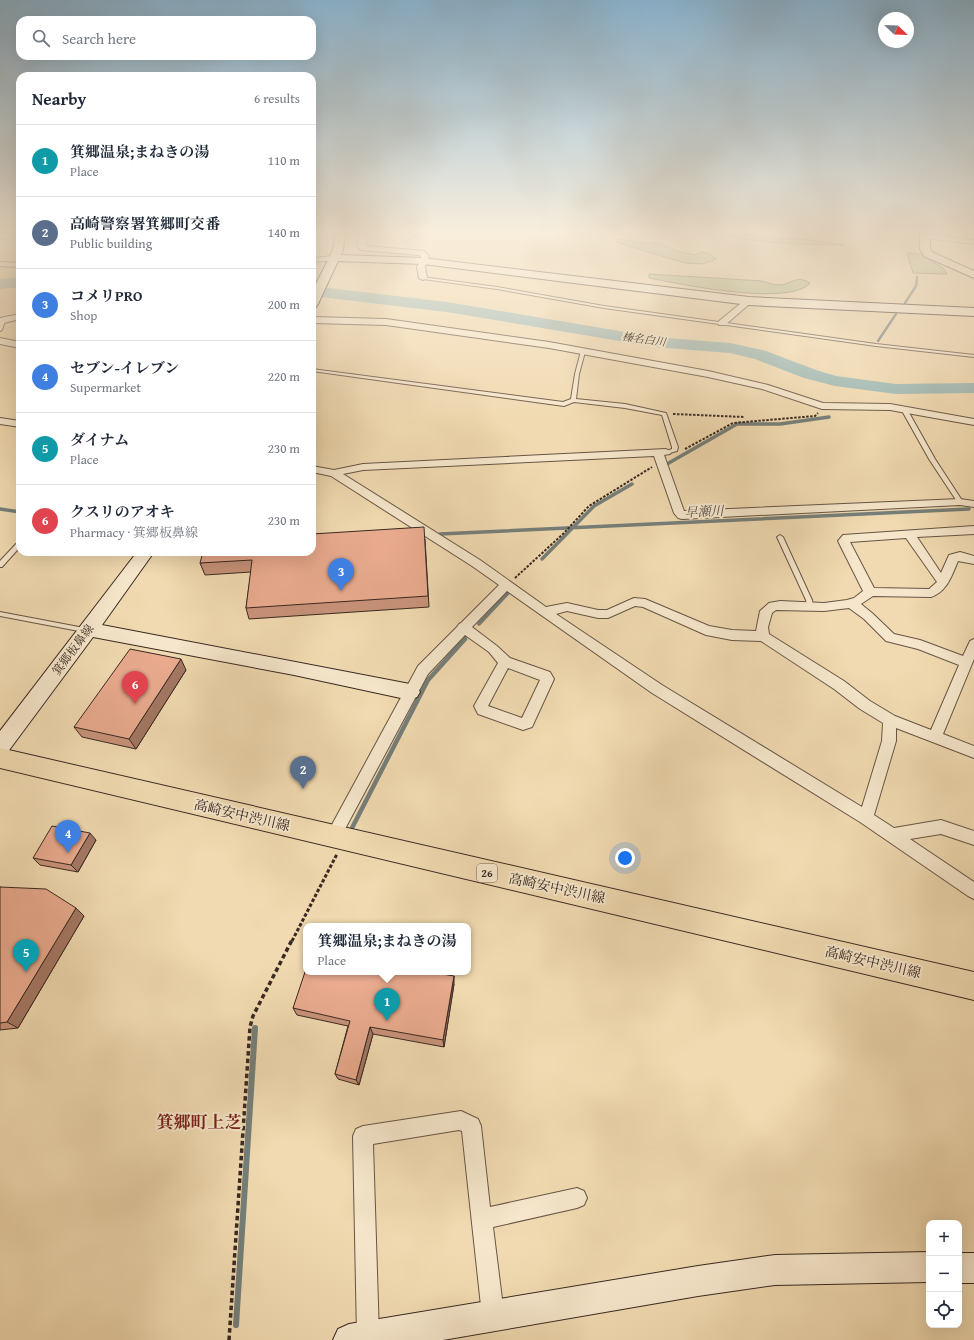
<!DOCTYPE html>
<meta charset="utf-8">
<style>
body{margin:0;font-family:"Gentium Book Plus","Noto Serif JP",serif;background:#f2f2f3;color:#1f2937}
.controls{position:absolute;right:12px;bottom:12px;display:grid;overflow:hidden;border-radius:8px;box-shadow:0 4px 16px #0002}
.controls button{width:36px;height:36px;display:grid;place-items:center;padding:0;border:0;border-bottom:1px solid #e0e1e3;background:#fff;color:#1f2937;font:20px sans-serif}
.compass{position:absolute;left:878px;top:12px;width:36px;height:36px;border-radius:50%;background:#fff;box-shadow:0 4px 16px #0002;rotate:113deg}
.you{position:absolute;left:625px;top:858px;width:14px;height:14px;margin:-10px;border:3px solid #fff;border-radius:50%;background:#1a73e8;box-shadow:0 0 0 6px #1a73e833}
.badge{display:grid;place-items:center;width:26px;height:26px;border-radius:50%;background:#b45309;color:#fff;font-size:13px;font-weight:700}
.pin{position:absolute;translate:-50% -33px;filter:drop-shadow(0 1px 2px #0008)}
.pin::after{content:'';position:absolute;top:21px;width:14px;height:12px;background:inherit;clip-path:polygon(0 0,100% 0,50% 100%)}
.popup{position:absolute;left:303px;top:923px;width:168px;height:52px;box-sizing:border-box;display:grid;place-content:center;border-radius:8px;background:#fff;filter:drop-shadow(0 1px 3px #0005);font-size:13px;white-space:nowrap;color:#747a83}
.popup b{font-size:15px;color:#1f2937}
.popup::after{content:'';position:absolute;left:50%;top:100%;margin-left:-8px;border:8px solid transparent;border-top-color:#fff}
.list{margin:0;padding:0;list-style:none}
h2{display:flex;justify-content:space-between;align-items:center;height:52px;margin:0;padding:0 16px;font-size:17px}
h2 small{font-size:13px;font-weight:400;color:#747a83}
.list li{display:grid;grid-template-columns:26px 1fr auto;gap:12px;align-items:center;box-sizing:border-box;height:72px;padding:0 16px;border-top:1px solid #e0e1e3}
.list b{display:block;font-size:15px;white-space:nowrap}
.list p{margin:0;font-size:13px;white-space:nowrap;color:#747a83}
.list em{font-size:13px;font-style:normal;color:#747a83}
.icon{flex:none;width:22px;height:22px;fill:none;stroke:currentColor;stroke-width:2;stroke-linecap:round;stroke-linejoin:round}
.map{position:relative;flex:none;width:974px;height:1340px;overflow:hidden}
.search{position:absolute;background:#fff;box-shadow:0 4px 16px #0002;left:16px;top:16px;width:300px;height:44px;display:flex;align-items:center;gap:10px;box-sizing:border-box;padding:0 14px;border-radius:12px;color:#747a83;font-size:15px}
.panel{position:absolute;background:#fff;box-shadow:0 4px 16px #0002;left:16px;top:72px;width:300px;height:484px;border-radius:12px}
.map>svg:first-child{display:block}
.green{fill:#b6c18f;stroke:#787558}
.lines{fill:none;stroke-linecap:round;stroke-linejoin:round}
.stream-far3{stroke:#757f7a;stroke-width:2.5}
.stream-far2{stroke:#757f7a;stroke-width:3.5}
.stream-far1{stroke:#757f7a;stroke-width:4.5}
.stream{stroke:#757f7a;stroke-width:6}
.river{fill:#9db9b5;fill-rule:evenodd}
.lane-casing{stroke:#675546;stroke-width:2}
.street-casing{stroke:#675546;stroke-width:2}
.secondary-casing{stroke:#392922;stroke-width:2}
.primary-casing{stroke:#392922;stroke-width:2}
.path-far3{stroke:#392922;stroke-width:1.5;stroke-dasharray:2 1.5;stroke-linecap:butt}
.path-far2{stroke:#392922;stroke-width:2;stroke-dasharray:2.5 1.5;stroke-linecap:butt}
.path-far1{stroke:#392922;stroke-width:3;stroke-dasharray:3.5 2;stroke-linecap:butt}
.path{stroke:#392922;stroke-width:3.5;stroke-dasharray:4.5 3;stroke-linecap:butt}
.lane{fill:#f6e7cc;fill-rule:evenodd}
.street{fill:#f6e7cc;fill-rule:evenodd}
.secondary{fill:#f6e7cc;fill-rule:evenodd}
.primary{fill:#f1dab1;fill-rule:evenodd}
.wall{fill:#c9937b;stroke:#392922}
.shaded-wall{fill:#a47864;stroke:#392922}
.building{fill:#eaab8f;stroke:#392922}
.labels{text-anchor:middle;stroke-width:4;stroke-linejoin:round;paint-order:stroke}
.far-water-label{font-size:11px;font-style:italic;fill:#524d47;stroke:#f6e7cc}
.shield{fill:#f6e7cc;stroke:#726255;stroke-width:1}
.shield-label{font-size:11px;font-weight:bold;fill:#392922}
.street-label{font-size:12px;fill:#392922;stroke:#f6e7cc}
.water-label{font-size:13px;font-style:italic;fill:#524d47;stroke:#f6e7cc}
.near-street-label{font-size:14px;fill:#392922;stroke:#f6e7cc}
.near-quarter-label{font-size:17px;font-weight:bold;fill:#7a1f14;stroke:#f6e7cc}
</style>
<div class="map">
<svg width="974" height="1340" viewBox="0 0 974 1340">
<rect width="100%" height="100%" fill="#f1dab1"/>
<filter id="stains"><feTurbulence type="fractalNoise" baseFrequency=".005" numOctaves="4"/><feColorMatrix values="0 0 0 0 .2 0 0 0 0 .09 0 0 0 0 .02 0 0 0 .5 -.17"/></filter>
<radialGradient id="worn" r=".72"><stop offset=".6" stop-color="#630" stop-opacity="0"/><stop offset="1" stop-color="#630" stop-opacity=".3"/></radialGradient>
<path class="green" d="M728 235H767L774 238 809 240 844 245C806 244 765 245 728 235Z
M617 239 645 243H658L678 251 694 255 702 252 710 254 716 259 702 264 685 263 625 245 616 242Z
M907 253 920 254 943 268 947 274 913 273Z
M649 274 762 281C768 283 774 285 781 285 794 283 796 275 810 283 789 307 680 284 649 278Z"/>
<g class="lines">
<path class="stream-far3" d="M905 303 916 286 917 277
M878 341 896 314"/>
<path class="stream-far2" d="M667 464 737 424H780L829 417
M0 509 20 512
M440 534 969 509
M542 559 594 506 632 484
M479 624 508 593"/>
<path class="stream-far1" d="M352 828 428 680 465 639"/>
<path class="stream" d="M236 1325 255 1028"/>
<path class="river" d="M20 277V287L0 289V279Z
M312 286 447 302 655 337 730 343 766 351 816 370 836 376 896 384 974 383V393L896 394 835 386 804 378 755 359 730 353 655 347 447 312 312 296Z"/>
<g class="lane-casing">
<path id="lane" d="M422 277 497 287 604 306 876 344 974 355V357L876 346 604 308 497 289 423 279H422Z
M1 320 5 321 2 330 0 331V323Z
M581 351 585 352 579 374 576 399 625 404 666 413 678 447 677 451 666 454 663 452 672 449V447L662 415 625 408 574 402 564 406 312 371V369L563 402 571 399 575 374Z
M904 407 907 409 935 459 963 502 962 503H958L929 459 901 409Z
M780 535 783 537 812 600 813 607 812 609H810L807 607 806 600 777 537Z
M18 543H20V547L2 567H0V561L16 544Z
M0 612 79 627H86L89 629 86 631H79L0 616Z"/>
</g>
<g class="street-casing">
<path id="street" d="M18 234V236L0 239V235Z
M360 234H367L366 246 424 251 429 256 425 267 427 278 423 280 419 278 417 267 421 257 419 255 361 250 357 246Z
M923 234 974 240V244L926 238H923Z
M334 256 338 258 337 260 312 262V258Z
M0 262 20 263V267L0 266Z
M746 299H752L753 301 725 325H719L718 323 719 321Z
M20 314V319L0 324V318Z
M312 317 386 319 549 342 708 371 768 385 823 403 890 404 974 419V425L890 410 822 409 762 389 708 377 549 348 386 325 312 323Z
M0 338 20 342V348L0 344Z
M0 418 20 421V427L0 424Z
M666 449 671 452 670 454 664 455 684 511 960 499 974 501V507L960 505 682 519 678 518 674 513 654 456 363 470 343 474 480 560 546 607 567 603 598 610H607L634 598 645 599 709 626 732 630 756 631 760 611 769 603 780 601 824 603 847 600 854 598 863 591 838 541 843 535 974 526V534L917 537 941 573 949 555 960 552 974 556V564L958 561C952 575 947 592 931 597L873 596 861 604 872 613 894 634 920 640 963 656 970 641 974 639V659L943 734 974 746V758L896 728V741L874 815 894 828 941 820 974 831V845L941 834 910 839 974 882V899L968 896 860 822 652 693 507 591 472 627 497 646 510 658 550 672 554 679 532 727 523 730 478 714 474 706 498 663 489 652 465 635 428 674 338 842 333 844 328 842 325 837 328 832 418 666 457 627 459 624 461 623 499 585 472 566 331 476 312 472V466L334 470 363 464ZM906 538 937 582 929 589 874 588 850 542ZM635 606 643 607 706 635 732 640 761 641 834 689 860 709 883 723 882 741 862 807 662 685 556 614 567 611 598 618H608ZM849 608 864 619 886 641 918 649 959 665 931 730 895 716 870 701 844 681 769 634 768 627 772 613 776 610 824 611ZM508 668 540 680 522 718 488 706Z
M461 1111 478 1119 481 1126 490 1207 577 1188 584 1191 587 1198 584 1205 577 1208 493 1227 504 1315 501 1323 493 1326 485 1323 482 1315 462 1131 459 1130 373 1144 379 1336 377 1340H359L357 1336 353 1136 356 1129 363 1126Z"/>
</g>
<g class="secondary-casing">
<path id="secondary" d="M335 234H345L343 250 341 255 423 258 749 297 974 308V316L749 305 423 264 338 261 318 304 316 307 312 308V292L333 250Z
M920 234H930V249L932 252 974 271V278L924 256 920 249Z
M137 552H154L102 625 410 684 417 687 420 692 417 697 410 700 294 675 93 637 7 753 0 756V731Z
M929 1252V1282L775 1285 698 1296 443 1340H333L338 1329 349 1324 698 1266 775 1255Z
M959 1253H974V1283H959Z"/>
</g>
<g class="primary-casing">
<path id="primary" d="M0 748 974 972V1000L0 768Z"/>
</g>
<path class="path-far3" d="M404 242 420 234"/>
<path class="path-far2" d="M673 414 744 417
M685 449 733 423 815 416 818 413
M515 578 564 533 589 506 652 467"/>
<path class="path-far1" d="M292 941 337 854"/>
<path class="path" d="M229 1340 250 1027 253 1016 292 940"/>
<use href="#lane" class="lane"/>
<use href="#street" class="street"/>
<use href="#secondary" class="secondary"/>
<use href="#primary" class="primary"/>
</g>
<path class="wall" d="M425 539 429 607 249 619 246 608 251 572 205 575 200 563Z
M186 670 136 749 82 737 74 727Z
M96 840 78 872 40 865 33 858Z
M0 887 76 908 84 916 18 1028 0 1030Z
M454 984 444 1047 373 1034 359 1085 338 1079 335 1074 348 1026 297 1015 293 1008Z"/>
<path class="shaded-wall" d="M181 659 186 670 136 749 129 739Z
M90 833 96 840 78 872 71 865Z
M76 908 84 916 18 1028 7 1022Z
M454 976V984L444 1047 443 1040Z
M370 1027 373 1034 359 1085 356 1080Z"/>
<path class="building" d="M424 527 428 596 246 608 252 560 200 563 203 552H312V534Z
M130 649 181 659 129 739 74 727Z
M52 826 90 833 71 865 33 858Z
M0 887 46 889 76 908 7 1022 0 1023Z
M306 969V972H431L454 976 443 1040 370 1027 356 1080 335 1074 350 1021 293 1008Z"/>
<linearGradient id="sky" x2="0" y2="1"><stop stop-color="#8ab6d4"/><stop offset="0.55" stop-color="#f9eedc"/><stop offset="1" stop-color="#f9eedc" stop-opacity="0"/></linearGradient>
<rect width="974" height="422" fill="url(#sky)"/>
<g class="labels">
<g class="far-water-label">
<text transform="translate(644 339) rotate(8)" y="4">榛名白川</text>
</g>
<rect class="shield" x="477" y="864" width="20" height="18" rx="3"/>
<g class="shield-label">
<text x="487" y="877">26</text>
</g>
<g class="street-label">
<text transform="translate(73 650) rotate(-53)" y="4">箕郷板鼻線</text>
</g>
<g class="water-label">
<text transform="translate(704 511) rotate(-3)" y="5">早瀬川</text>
</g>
<g class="near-street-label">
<text transform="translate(242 815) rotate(13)" y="5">高崎安中渋川線</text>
<text transform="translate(557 888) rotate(12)" y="5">高崎安中渋川線</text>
<text transform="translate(873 962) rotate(13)" y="5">高崎安中渋川線</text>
</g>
<g class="near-quarter-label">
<text x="199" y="1128">箕郷町上芝</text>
</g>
</g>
<rect width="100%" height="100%" filter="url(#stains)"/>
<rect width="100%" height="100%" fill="url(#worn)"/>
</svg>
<div class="controls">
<button>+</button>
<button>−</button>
<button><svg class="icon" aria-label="locate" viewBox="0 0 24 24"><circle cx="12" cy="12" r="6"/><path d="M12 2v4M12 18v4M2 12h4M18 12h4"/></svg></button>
</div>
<svg class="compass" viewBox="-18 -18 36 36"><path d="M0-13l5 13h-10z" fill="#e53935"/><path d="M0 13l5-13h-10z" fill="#747a83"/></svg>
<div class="you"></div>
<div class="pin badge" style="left:387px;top:1021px;background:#0f9aa8">1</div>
<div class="popup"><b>箕郷温泉;まねきの湯</b>Place</div>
<div class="pin badge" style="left:303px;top:789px;background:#5c6f8a">2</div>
<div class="pin badge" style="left:341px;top:591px;background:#3f7fe0">3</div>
<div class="pin badge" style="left:68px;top:853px;background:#3f7fe0">4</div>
<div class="pin badge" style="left:26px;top:972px;background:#0f9aa8">5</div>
<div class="pin badge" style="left:135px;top:704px;background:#e0444e">6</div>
<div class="search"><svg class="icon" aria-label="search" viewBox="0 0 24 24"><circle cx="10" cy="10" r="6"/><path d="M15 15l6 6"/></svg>Search here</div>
<section class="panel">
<h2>Nearby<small>6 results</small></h2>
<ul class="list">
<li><span class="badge" style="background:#0f9aa8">1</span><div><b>箕郷温泉;まねきの湯</b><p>Place</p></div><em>110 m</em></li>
<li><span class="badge" style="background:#5c6f8a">2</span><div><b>高崎警察署箕郷町交番</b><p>Public building</p></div><em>140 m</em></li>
<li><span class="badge" style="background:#3f7fe0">3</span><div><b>コメリPRO</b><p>Shop</p></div><em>200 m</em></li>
<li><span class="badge" style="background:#3f7fe0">4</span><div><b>セブン-イレブン</b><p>Supermarket</p></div><em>220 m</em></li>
<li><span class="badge" style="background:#0f9aa8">5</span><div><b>ダイナム</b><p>Place</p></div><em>230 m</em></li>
<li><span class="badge" style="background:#e0444e">6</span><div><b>クスリのアオキ</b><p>Pharmacy · 箕郷板鼻線</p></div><em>230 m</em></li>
</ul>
</section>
</div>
